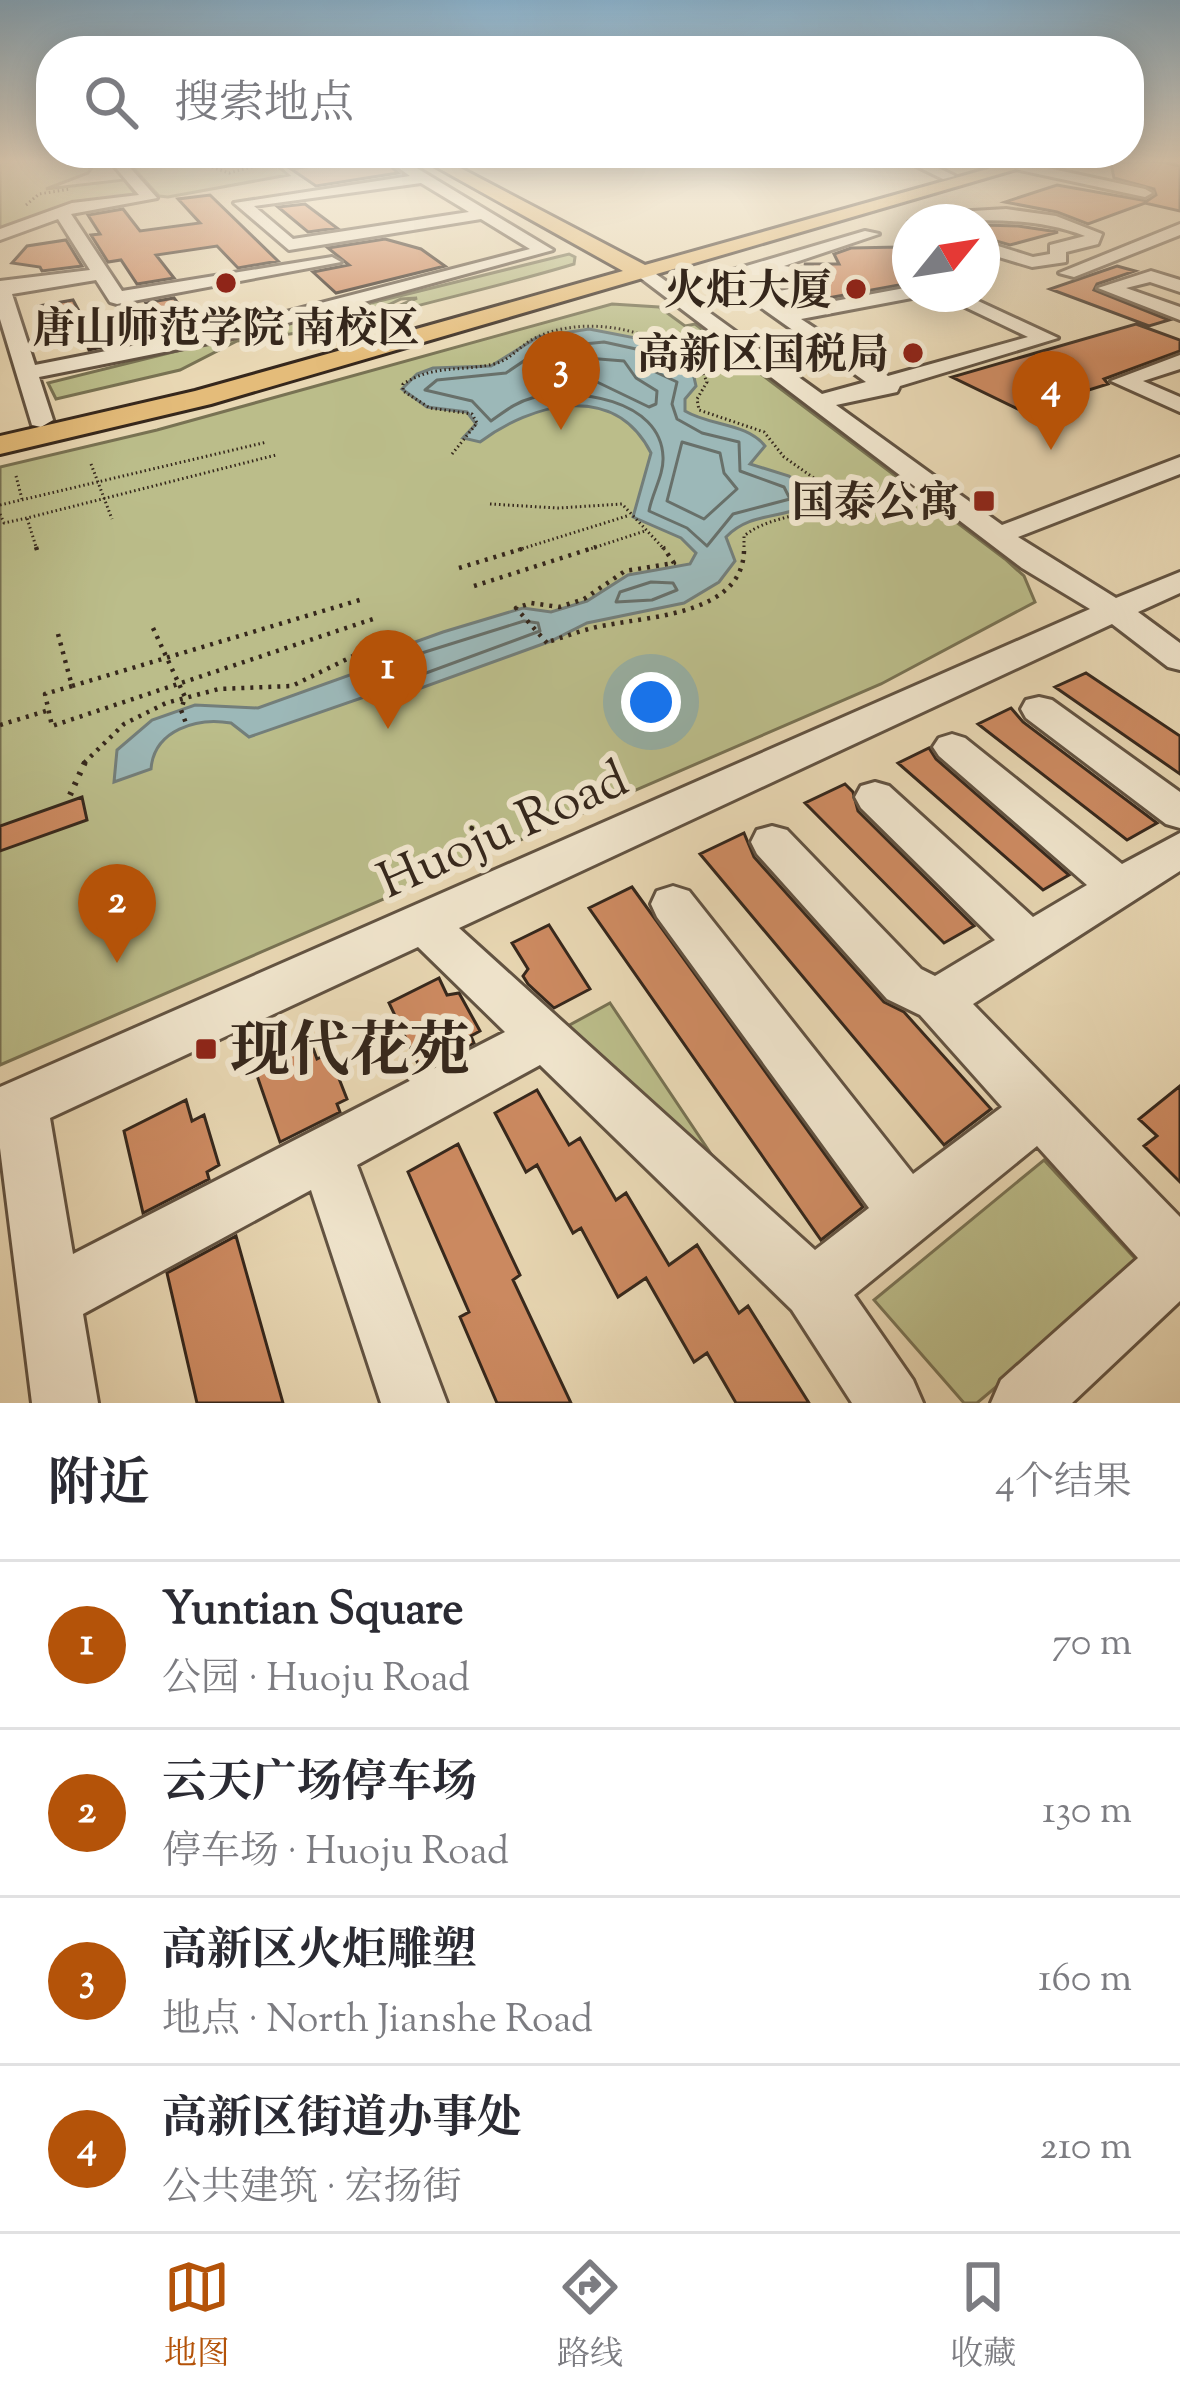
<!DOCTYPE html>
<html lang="zh">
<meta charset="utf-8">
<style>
body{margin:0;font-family:"Sorts Mill Goudy","Noto Serif SC",serif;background:#f7f7f7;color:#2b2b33}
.compass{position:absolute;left:892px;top:204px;width:108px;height:108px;border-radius:50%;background:#fff;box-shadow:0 6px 30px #0003;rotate:60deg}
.you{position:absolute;left:651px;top:702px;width:42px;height:42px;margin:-30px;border:9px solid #fff;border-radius:50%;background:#1a73e8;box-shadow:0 0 0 18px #1a73e833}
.badge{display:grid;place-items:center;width:78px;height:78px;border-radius:50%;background:#b45309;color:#fff;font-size:39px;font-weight:700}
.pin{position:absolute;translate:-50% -99px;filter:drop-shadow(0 3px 6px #0008)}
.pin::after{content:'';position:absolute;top:63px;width:42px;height:36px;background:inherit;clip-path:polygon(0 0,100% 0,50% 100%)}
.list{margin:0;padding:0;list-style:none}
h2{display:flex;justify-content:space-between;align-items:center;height:156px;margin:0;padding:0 48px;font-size:51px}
h2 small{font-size:39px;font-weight:400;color:#7c7c81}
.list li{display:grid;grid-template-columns:78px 1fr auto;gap:36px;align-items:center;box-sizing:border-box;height:168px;padding:0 48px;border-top:3px solid #e1e1e2}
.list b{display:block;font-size:45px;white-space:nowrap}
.list p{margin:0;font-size:39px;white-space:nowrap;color:#7c7c81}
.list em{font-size:39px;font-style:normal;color:#7c7c81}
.icon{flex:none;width:66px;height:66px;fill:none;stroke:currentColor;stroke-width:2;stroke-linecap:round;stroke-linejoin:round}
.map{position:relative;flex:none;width:1180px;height:1403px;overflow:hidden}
.search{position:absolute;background:#fff;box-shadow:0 6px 30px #0003;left:36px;right:36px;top:36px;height:132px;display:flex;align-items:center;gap:30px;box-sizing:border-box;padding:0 42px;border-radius:48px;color:#7c7c81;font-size:45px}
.sheet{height:828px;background:#fff}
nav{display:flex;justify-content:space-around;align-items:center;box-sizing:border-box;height:168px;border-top:3px solid #e1e1e2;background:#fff;font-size:33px;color:#7c7c81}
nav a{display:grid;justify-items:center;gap:6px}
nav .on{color:#b45309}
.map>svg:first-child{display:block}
.green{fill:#bbbd8a;stroke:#787253;stroke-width:3}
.water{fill:#9cb8b8;stroke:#737e7a;stroke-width:3}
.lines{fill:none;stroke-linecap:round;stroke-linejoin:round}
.shore{stroke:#68706a;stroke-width:3}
.building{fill:#ce8b62;stroke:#35271c;stroke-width:3}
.minor-casing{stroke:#625342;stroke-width:6}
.major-casing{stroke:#35271c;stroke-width:6}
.path-far2{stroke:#35271c;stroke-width:3;stroke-dasharray:1.5 3;stroke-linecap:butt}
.path-far1{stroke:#35271c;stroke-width:4.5;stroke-dasharray:3 6;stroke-linecap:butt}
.path{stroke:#35271c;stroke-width:6;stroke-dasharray:3 8;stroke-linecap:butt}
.minor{fill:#f1e6ce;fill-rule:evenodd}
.major{fill:#e4bc7a;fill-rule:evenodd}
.poi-dot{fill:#8f2418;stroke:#f1e6ce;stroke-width:4.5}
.labels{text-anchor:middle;stroke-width:12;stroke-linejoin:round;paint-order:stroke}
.far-poi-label{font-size:42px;font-weight:bold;fill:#35271c;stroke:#f1e6ce;text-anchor:end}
.street-label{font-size:51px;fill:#35271c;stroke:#f1e6ce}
.near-poi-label{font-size:60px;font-weight:bold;fill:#35271c;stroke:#f1e6ce;text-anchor:start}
</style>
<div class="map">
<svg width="1180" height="1403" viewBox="0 0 1180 1403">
<rect width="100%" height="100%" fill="#e9d8b4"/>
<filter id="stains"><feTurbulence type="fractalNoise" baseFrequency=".00167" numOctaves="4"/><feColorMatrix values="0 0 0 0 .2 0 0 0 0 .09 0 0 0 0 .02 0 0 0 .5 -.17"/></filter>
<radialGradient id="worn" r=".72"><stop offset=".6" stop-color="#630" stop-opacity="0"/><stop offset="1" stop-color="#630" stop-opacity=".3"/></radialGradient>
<path class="green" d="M0 161H82L91 169 88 173 46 189 124 180 136 195 0 231Z
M127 161H317L279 167 288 175 168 197 159 196Z
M569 254 575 257 574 264C505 285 440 299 371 318L417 298 401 299 342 327 237 341 180 370 56 399 48 383Z
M612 304 659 307 685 326 695 324 1005 559 1024 576 1035 602 881 684 0 1065V467L157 430Z
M610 1003 790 1272 566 1027Z
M1044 1160 1141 1265 977 1403H964L874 1300Z"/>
<path class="water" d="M589 329 646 340 659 362 693 373 696 386 685 399V411C710 426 747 423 765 446L750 464 789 476 819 498C790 521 753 509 726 537L735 561 719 582 684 603 587 623 551 641 388 700 367 696 249 737 231 723C197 717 154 730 151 769L114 782 117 750 152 720 195 705 258 708 364 670 387 652 443 632 523 608 551 612 587 601 628 575 690 564 696 553 681 538 633 517 651 453C614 380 531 404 480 442L463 438 476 424 467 412 427 407 402 389 417 374 433 368 491 366 538 337Z"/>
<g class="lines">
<path class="shore" d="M604 342 636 349 647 368 677 382 672 404 677 419 702 433 739 442 740 471 784 487 790 499 733 514 707 546 687 528 649 511C652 493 664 475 663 457 661 399 574 387 532 398 516 402 504 412 491 421L472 401 425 390 437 380 506 373 543 348Z
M574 357 624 361 636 378 657 391 656 404 649 407 595 381 534 378 542 365Z
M682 442 720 453 724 473 737 489 704 519 667 501Z
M651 582 673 583 677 590 652 600 616 602 620 592Z
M524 621 538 623 540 631 388 687 374 683 393 662Z"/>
</g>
<path class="building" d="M346 161H385L398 173 316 186 291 169Z
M1158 161 1180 166V211L1145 203 1088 224 1057 212 1005 202 1057 185 1147 201 1156 195 1154 189 1114 178 1111 163Z
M210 195 278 261 238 268 217 246 156 255 174 278 137 284 121 260 108 262 91 235 100 234 88 215 123 209 140 231 200 223 178 199Z
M305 204 337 228 308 232 278 207Z
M982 225 1018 226 1058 232 1010 245 982 237Z
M385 239 421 249 445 266 336 293 313 272 349 265 328 248Z
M66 240 82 266 42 271 40 267 12 263 27 246Z
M899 247 910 283 817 300 828 285 813 267 804 264H839L834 254 851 248Z
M1117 266 1135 271 1097 284 1094 290 1169 320 1149 326 1050 289Z
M174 298 195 326 89 350 84 338 55 343 39 306 73 300 86 324 117 328 152 312 146 303Z
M1136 324 1180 340V351L1104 379 1108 384 1022 411 952 377Z
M1086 673 1180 736V774L1055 687Z
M1011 708 1023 722 1157 823 1127 840 978 724Z
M929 748 936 759 1069 875 1043 890 898 763Z
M845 784 853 792 858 811 974 926 944 943 805 803Z
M82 797 87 820 0 851V826Z
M744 833 754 857 884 1002 904 1012 991 1109 944 1145 700 854Z
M632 887 863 1207 821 1240 589 908Z
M549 925 590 989 554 1008 528 984 523 976 528 969 512 943Z
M439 978 447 995 459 993 480 1031 471 1036 474 1043 421 1070 389 1003Z
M310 1040 317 1059 329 1053 347 1099 337 1104 340 1112 280 1142 254 1067Z
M1180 1086V1182L1144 1146 1157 1136 1139 1119Z
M537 1090 569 1145 580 1138 616 1200 626 1193 669 1265 697 1245 739 1313 748 1306 809 1403H736L707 1353 694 1362 646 1278 618 1297 581 1228 573 1233 537 1165 526 1172 495 1113Z
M186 1100 192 1121 204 1115 219 1165 207 1172 209 1179 143 1213 124 1131Z
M458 1144 520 1275 513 1280 571 1403H497L460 1317 469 1312 408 1172Z
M236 1236 283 1403H197L167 1273Z"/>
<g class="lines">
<g class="minor-casing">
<path id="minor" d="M110 161H124L157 198 71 214 122 291 332 257 341 262 117 304 110 302 96 280 12 294 35 365 228 327 530 249 481 219 289 250 234 203 410 176 389 161H405L553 250 229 339 39 377 53 420 41 427 32 425 0 319V281L90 270 58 219 0 240V229L72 203 139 195ZM421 183 469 212 293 239 254 206Z
M906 161H924L955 176 943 179Z
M1020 162 1145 189 1152 193 1145 197 1015 169Z
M1006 209 1056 216 1102 234 1098 244 1066 252V262L1032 267 982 252V241L1033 257 1050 254V245L1085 236C1026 213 967 222 909 222L939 213Z
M1180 224V235L1074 277 1059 273Z
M865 231 879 234 784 266 810 270 825 288 813 297 777 303 787 310 910 287V294H919L917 297 801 319 888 376 1028 337 938 294H963L1058 338 900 386 897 392 836 405 1002 525 1180 457V474L1018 537 1116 598 1180 572V593L1138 612 1180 643V670L1168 667 1112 624 459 928 815 1250 869 1208 657 917 651 904 657 891 673 886 689 891 913 1174 1002 1107 920 1015 887 999 757 854 751 842 757 830 772 826 787 830 921 969 935 976 995 940 861 808 855 797 861 786 875 782 889 786 1033 917 1087 885 939 756 933 747 939 738 952 734 965 738 1122 864 1180 833V871L973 1004 1180 1217V1301L1072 1403H991L1001 1380 1138 1258 1037 1146 854 1295 913 1380 923 1403H852L792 1310 540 1065 357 1165 447 1403H381L311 1190 83 1314 98 1403H32L0 1148V1087L1090 609 1022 568 634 273 649 269 822 394 866 382 725 282 733 270ZM768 274 798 279 805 286 774 292 744 281ZM418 947 505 1032 73 1254 50 1118Z
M1151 271 1180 280V292L1150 282 1126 288 1180 307V320L1098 288Z
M1180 355V369L1143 381 1180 397V412L1111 381Z
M1039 697 1052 700 1180 792V828L1166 824 1026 718 1021 709 1026 700Z"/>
</g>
<g class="major-casing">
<path id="major" d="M426 161H447L645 265 1016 161H1044L211 404 0 454V436L195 391 623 271Z"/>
</g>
<path class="path-far2" d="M195 161 229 173 264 164 260 161
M263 166 277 167
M26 205 39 194 70 189
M452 454 477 423 472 414 430 408 403 391V384C435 364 460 372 494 364 511 360 518 347 533 339 572 319 624 324 662 343L663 357 703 373 707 382 697 399 699 410 764 432 784 457 828 488 834 500C805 518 770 515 744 536V550
M91 464 112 519
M16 476 22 499
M490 504 558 508 622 504 665 550
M0 505 267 442
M0 514 4 523 27 518
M37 550 27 518 276 455
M518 550 627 516
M587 550 645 531"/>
<path class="path-far1" d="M36 547 38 553
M459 568 528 547
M474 586 596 547
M153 628 185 697 181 710 187 726
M58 634 72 686 363 599
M551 641C570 635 588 628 607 625 654 616 746 613 744 547
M547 643 516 608 531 603 559 607 584 599 625 571 674 563 663 547
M358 653 388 700
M72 686 45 694 52 726 376 618
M0 725 46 711
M84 763 124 724 166 703 219 689 292 686 390 638"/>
<path class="path" d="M70 795 86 760"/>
<use href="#minor" class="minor"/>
<use href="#major" class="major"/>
</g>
<linearGradient id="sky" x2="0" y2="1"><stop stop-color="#89b6d5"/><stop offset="0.45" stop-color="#f5eddd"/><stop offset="1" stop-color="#f5eddd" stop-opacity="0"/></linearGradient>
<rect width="1180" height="358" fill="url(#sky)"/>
<g class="poi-dot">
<circle cx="226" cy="283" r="12"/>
<circle cx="856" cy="289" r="12"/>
<circle cx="913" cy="353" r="12"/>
<rect x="972" y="489" width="24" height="24" rx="6"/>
<rect x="194" y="1037" width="24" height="24" rx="6"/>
</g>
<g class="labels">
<g class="far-poi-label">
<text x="832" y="304">火炬大厦</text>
<text x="226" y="342" text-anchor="middle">唐山师范学院 南校区</text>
<text x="889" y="368">高新区国税局</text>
<text x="960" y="516">国泰公寓</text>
</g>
<g class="street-label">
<text transform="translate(502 828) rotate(-24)" y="18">Huoju Road</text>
</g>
<g class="near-poi-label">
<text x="230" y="1070">现代花苑</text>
</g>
</g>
<rect width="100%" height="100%" filter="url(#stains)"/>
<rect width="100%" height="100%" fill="url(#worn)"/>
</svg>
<svg class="compass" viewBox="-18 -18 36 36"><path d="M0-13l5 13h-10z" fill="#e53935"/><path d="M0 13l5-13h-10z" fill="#7c7c81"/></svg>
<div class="you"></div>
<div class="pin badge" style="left:388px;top:729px">1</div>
<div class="pin badge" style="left:117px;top:963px">2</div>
<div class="pin badge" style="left:561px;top:430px">3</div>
<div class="pin badge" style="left:1051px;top:450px">4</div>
<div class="search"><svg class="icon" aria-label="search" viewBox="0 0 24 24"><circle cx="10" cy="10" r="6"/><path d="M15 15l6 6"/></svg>搜索地点</div>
</div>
<section class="sheet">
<h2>附近<small>4个结果</small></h2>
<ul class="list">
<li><span class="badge">1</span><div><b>Yuntian Square</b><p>公园 · Huoju Road</p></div><em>70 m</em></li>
<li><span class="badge">2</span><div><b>云天广场停车场</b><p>停车场 · Huoju Road</p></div><em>130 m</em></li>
<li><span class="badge">3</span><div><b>高新区火炬雕塑</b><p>地点 · North Jianshe Road</p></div><em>160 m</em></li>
<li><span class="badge">4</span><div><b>高新区街道办事处</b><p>公共建筑 · 宏扬街</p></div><em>210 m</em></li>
</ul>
</section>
<nav>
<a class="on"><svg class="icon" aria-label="map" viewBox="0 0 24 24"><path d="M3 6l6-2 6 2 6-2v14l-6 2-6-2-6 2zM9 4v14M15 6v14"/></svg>地图</a>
<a><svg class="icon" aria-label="directions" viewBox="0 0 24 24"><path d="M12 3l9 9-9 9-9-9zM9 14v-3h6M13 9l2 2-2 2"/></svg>路线</a>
<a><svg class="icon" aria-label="saved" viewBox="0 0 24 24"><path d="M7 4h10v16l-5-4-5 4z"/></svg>收藏</a>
</nav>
